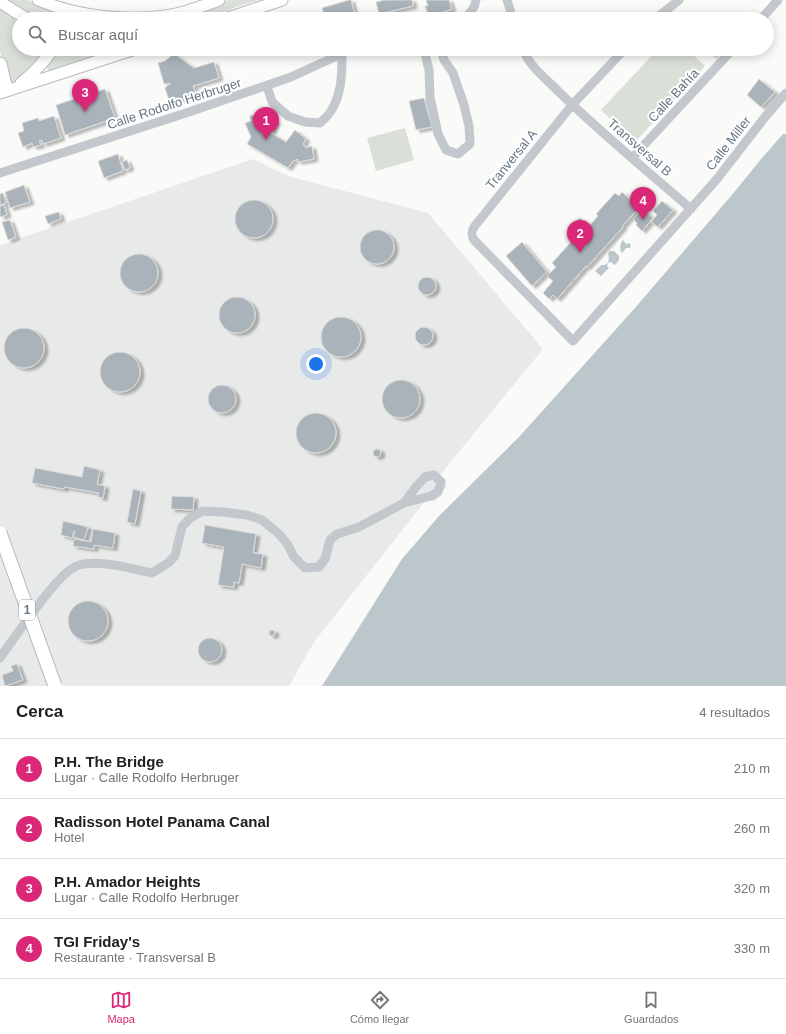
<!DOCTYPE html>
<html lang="es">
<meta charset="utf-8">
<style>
body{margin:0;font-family:Arial,sans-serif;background:#f6f6f6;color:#202124}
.you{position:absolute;left:316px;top:364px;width:14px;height:14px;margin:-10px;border:3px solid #fff;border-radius:50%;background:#1a73e8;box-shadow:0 0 0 6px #1a73e833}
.badge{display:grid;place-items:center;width:26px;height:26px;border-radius:50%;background:#db2777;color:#fff;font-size:13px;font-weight:700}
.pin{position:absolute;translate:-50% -33px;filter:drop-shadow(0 1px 2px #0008)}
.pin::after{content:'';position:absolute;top:21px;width:14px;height:12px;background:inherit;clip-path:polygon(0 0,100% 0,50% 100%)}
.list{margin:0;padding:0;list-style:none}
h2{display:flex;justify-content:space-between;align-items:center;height:52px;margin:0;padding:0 16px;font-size:17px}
h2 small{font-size:13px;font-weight:400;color:#757577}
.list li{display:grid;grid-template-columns:26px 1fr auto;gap:12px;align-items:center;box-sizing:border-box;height:60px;padding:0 16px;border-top:1px solid #e0e0e0}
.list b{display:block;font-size:15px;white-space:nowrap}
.list p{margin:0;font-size:13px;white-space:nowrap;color:#757577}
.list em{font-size:13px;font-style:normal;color:#757577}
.icon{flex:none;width:22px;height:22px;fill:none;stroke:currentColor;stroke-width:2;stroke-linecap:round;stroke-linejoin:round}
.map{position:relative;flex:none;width:786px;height:686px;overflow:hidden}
.search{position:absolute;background:#fff;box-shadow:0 2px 10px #0003;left:12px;right:12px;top:12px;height:44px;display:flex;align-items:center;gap:10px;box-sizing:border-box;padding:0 14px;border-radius:22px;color:#757577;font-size:15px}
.sheet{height:292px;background:#fff}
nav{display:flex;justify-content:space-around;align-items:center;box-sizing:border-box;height:56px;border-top:1px solid #e0e0e0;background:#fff;font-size:11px;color:#757577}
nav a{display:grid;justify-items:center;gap:2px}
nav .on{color:#db2777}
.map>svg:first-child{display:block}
.built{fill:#e8e9e9}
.green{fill:#dadfd7}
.water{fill:#bbc7cb}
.building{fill:#aab3b9;stroke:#dcdcda;filter:url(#shadow)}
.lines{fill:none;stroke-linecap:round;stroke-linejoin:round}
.major-casing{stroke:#b5babe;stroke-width:13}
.highway-casing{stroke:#b4b9bd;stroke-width:15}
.minor{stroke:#c3c8cc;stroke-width:9}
.major{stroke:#fff;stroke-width:11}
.highway{stroke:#fff;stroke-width:13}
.highway-bridge-casing{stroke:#b4b9bd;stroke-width:15;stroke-linecap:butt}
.highway-bridge{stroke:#fff;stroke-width:13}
.labels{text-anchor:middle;stroke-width:4;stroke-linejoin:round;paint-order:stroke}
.shield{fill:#fff;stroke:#939fa8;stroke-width:1}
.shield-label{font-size:12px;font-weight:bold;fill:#657683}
.street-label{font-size:13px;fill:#657683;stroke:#fff}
</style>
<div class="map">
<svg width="786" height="686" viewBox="0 0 786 686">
<defs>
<filter id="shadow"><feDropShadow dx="4" dy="2.5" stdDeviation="1" flood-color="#0004"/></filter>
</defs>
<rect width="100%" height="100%" fill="#fafaf8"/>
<path class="built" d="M253 159 288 176 428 213 543 349 440 475 447 486 434 502 430 499 426 500 314 642 289 686H0V245Z"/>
<path class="green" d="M5 0H27L62 13 95 19H39Z
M229 0H259L236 7 206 19H174Z
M0 8 19 19V49H46L43 57 17 83 9 85 0 51Z
M55 49H113L118 50 54 72 48 71 46 64Z
M658 49H687L705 66 635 142 601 110Z
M405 128 414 160 376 171 367 138Z"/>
<path class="water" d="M783 134H786V686H322L402 559 439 516 519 437 635 308 731 196 762 158Z
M623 240 626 244 629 243 631 245 630 248H626L622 253C619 249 620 243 623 240Z
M610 251H614L619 256V260L615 265 611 262 608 263 607 266 609 268 601 276 595 271 601 265H604L608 263 609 258 608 253Z"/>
<path class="building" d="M349 0H351L355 16 349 18V19H325L322 8Z
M385 0H412L413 6 379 14 376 2Z
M426 0H449L452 9 429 17 425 6H428Z
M706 49H718L712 55Z
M176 55 194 68 214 62 219 78 193 86 196 94 170 103 165 88 171 83 164 84 158 63 165 61 171 56Z
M759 79 775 92 761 107 747 95Z
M105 89 115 118 65 135 56 105Z
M424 98 432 127 416 130 409 101Z
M254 115 256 119H260L263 115 276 121 271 133 286 142 295 130 306 139 303 144 306 148 312 146 314 159 298 162V159L293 161 288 168 247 144 251 137 245 123 251 121 250 116Z
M54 116 61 138 43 144 42 140 39 141 41 145 33 147 32 143 23 147 18 133 24 131 22 123 38 118 39 121Z
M118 154 123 171 104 178 98 161Z
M127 160 130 168 125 170 122 162Z
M24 185 30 202 10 208 5 192Z
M622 192 638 207 635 210 636 211 622 226 623 227 587 267 586 266 557 299 553 295 549 299 543 293 553 281 547 276 556 267 552 263 571 242 573 243 580 235 572 227 580 218 589 226 598 216 596 214 615 193 619 196Z
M3 193 6 203 0 205V194Z
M235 219a19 19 0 1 1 38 0a19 19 0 1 1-38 0Z
M662 201 673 210 658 227 651 222 657 215 653 211Z
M4 205 7 215 0 217V206Z
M640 209 641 210 643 209 653 218 642 231 636 225 637 223 633 219 638 214 637 213Z
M59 212 61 219 48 224 45 216Z
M10 220 16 237 8 240 2 222Z
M360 247a17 17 0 1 1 34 0a17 17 0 1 1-34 0Z
M522 242 547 272 532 286 506 256Z
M120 273a19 19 0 1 1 38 0a19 19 0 1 1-38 0Z
M418 286a9 9 0 1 1 18 0a9 9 0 1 1-18 0Z
M219 315a18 18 0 1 1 36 0a18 18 0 1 1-36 0Z
M321 337a20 20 0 1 1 40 0a20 20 0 1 1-40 0Z
M415 336a9 9 0 1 1 18 0a9 9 0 1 1-18 0Z
M4 348a20 20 0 1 1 40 0a20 20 0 1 1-40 0Z
M100 372a20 20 0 1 1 40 0a20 20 0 1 1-40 0Z
M382 399a19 19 0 1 1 38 0a19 19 0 1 1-38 0Z
M208 399a14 14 0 1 1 28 0a14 14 0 1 1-28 0Z
M296 433a20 20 0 1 1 40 0a20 20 0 1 1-40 0Z
M373 453a4 4 0 1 1 8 0a4 4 0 1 1-8 0Z
M84 466 100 470 97 484 105 486 103 498 98 497 99 493 65 487 64 489 32 483 35 468 82 477Z
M133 489 141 491 135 524 127 522Z
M172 496 194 497 193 510 171 509Z
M63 521 88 527 84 540 73 537 75 532 74 531 72 538 61 535Z
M205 525 256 534 253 553 263 554 261 568 242 564 239 583 234 582V587L218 585 224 547 202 543Z
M93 529 115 533 113 548 94 545V549L73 546 74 539 91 542Z
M68 621a20 20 0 1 1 40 0a20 20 0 1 1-40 0Z
M269 633a3 3 0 1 1 6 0a3 3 0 1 1-6 0Z
M198 650a12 12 0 1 1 24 0a12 12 0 1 1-24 0Z
M17 664 23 680 5 686 2 675 13 671 11 666Z"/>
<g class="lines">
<g class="major-casing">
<path id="major" d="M38 0C79 17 132 23 176 14 190 11 205 5 219 0
M0 2 19 14 28 19
M225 19 282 0
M21 83C34 73 44 62 53 49
M0 93 135 49"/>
</g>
<g class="highway-casing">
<path id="highway" d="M0 64 6 90"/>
</g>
<path class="minor" d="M507 0 513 19
M463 19C469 15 475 8 476 0
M655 19 679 0
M761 19 778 0
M424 49 429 70 430 97 438 134 446 150 458 154 470 144 469 126 464 105 453 73 444 60 441 49
M523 49C529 66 545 78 558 91 600 132 646 170 691 209
M625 49 572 105 474 227C471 232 471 235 474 240L573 341 717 179 765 117 786 93
M267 86 272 102 288 116 305 122 320 123C324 119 328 116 331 111 342 93 342 74 342 54
M632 158 733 49
M0 173 183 114 291 77 352 49
M0 658C18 632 36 606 57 582 64 575 70 568 79 565 97 559 133 569 152 573L168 563 175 556 182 527 190 518 203 511 222 512 247 515 262 520 279 534 288 545 294 557 305 568 319 567 325 559 330 540 337 534 359 527 404 503 431 496 438 492 441 482 434 475 425 477 416 487 404 503"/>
<use href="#major" class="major"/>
<use href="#highway" class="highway"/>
<g class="highway-bridge-casing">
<path id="highway-bridge" d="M0 533 55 686"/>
</g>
<use href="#highway-bridge" class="highway-bridge"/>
</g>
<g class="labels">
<rect class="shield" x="19" y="600" width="16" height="20" rx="3"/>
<g class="shield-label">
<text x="27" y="614">1</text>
</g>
<g class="street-label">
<text transform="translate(673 95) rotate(-47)" y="5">Calle Bahía</text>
<text transform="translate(174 103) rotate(-18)" y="5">Calle Rodolfo Herbruger</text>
<text transform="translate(728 143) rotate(-52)" y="5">Calle Miller</text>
<text transform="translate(640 147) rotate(41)" y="5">Transversal B</text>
<text transform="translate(511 159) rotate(-51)" y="5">Tranversal A</text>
</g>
</g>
</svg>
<div class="you"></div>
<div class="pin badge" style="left:266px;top:140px">1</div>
<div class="pin badge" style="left:580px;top:253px">2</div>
<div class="pin badge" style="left:85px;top:112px">3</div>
<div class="pin badge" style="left:643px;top:220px">4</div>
<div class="search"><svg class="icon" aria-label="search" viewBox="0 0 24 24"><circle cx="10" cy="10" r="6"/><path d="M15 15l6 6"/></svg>Buscar aquí</div>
</div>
<section class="sheet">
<h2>Cerca<small>4 resultados</small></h2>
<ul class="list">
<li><span class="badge">1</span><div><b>P.H. The Bridge</b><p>Lugar · Calle Rodolfo Herbruger</p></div><em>210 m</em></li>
<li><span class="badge">2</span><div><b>Radisson Hotel Panama Canal</b><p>Hotel</p></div><em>260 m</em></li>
<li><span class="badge">3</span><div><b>P.H. Amador Heights</b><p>Lugar · Calle Rodolfo Herbruger</p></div><em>320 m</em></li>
<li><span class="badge">4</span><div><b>TGI Friday's</b><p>Restaurante · Transversal B</p></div><em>330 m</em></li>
</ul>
</section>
<nav>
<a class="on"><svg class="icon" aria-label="map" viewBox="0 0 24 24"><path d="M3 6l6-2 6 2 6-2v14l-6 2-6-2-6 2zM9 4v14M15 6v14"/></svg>Mapa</a>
<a><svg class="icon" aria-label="directions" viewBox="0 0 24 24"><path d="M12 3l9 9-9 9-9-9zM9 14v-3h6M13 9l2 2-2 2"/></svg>Cómo llegar</a>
<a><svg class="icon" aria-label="saved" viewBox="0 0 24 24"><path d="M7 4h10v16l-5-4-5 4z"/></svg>Guardados</a>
</nav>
